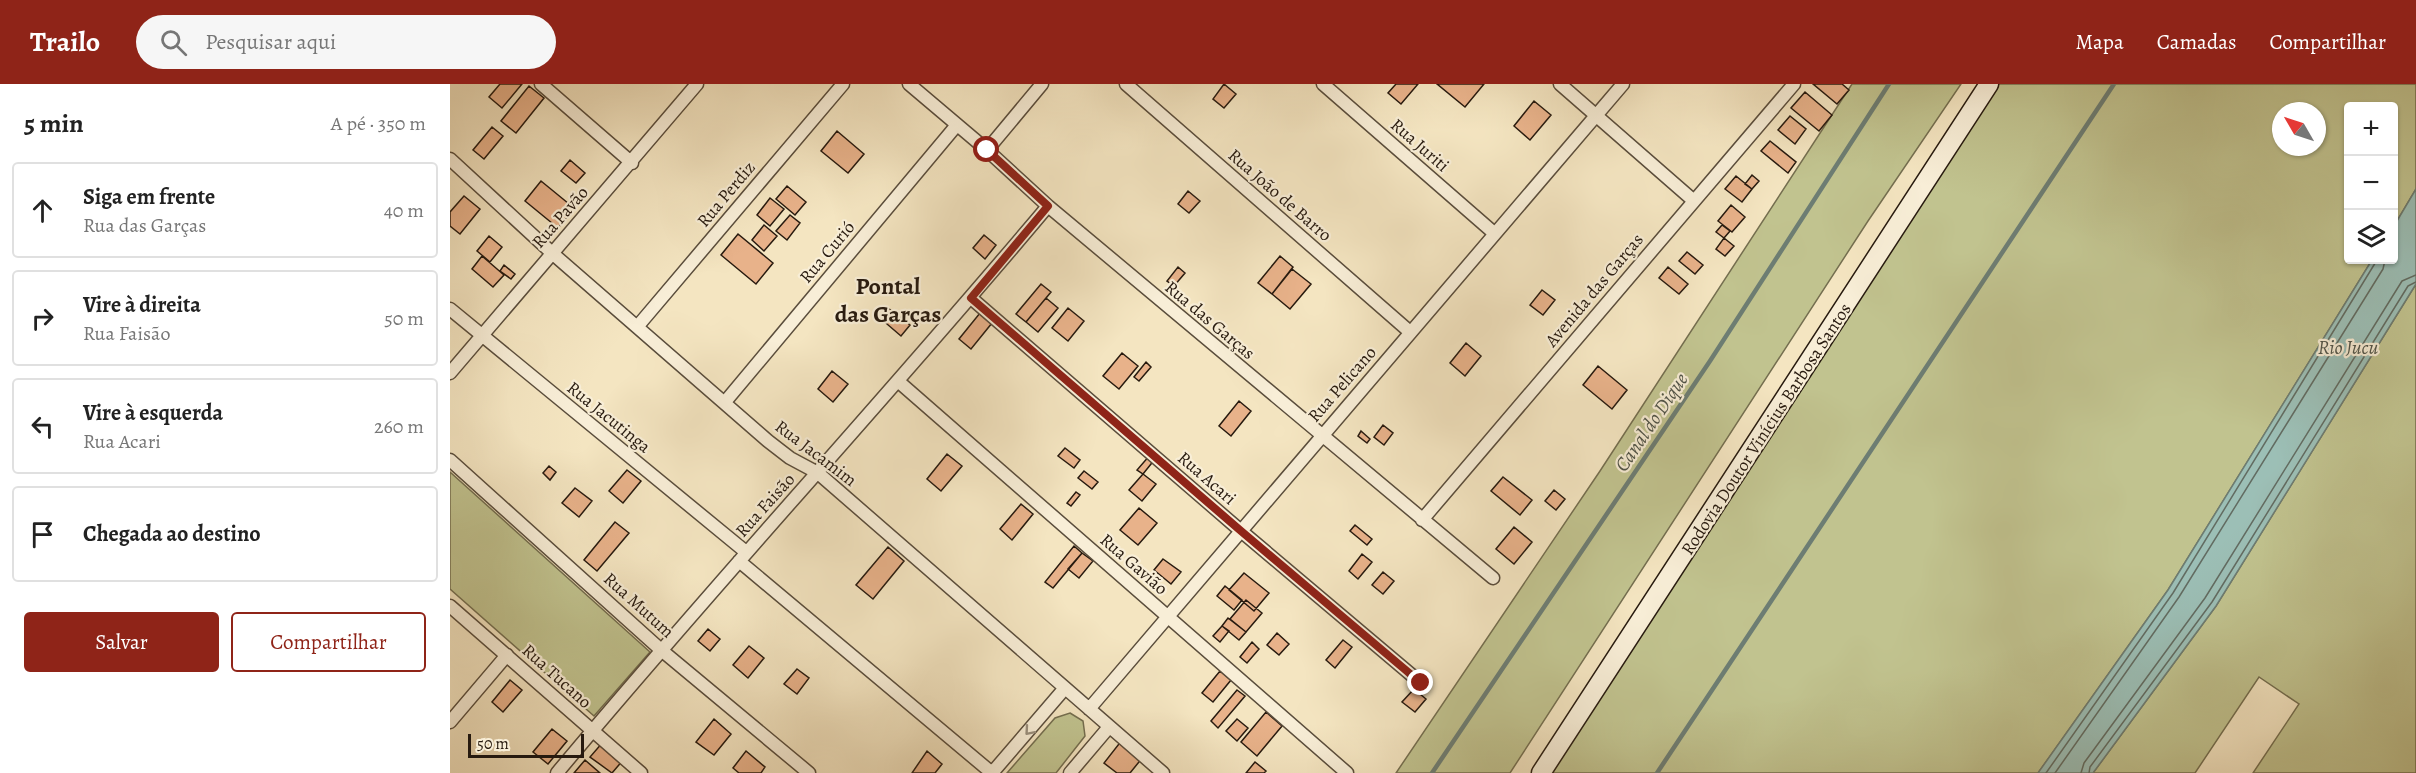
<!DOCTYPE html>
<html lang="pt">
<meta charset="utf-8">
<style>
body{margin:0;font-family:Alegreya,serif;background:#f6f6f6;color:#222}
.controls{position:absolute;right:18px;top:18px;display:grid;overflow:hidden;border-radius:6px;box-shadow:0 2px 4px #0004}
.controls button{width:54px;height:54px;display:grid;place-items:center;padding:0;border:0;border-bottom:2px solid #e0e0e0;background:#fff;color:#222;font:30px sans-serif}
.compass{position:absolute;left:1822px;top:18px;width:54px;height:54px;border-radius:50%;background:#fff;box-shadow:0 2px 4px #0004;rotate:309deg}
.scale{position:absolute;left:18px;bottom:15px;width:116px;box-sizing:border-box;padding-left:6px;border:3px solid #271a0f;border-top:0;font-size:16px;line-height:21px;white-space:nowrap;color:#271a0f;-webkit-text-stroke:4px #f8eed7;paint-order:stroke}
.stop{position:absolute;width:18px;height:18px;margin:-14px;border:4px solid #8f2418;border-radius:50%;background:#fff}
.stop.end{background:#8f2418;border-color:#fff;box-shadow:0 2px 6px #0008}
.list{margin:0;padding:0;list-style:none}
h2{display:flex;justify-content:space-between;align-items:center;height:78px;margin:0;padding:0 24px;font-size:26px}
h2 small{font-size:20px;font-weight:400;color:#767676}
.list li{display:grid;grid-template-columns:39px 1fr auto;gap:18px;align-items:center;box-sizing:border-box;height:96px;margin:0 12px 12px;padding:0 12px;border:2px solid #e0e0e0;border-radius:6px}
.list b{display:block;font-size:22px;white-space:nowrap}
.list p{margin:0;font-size:20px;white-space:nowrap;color:#767676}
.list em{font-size:20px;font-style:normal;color:#767676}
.actions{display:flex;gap:12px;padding:18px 24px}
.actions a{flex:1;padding:14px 0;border:2px solid #8f2418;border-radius:6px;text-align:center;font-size:21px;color:#8f2418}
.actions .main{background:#8f2418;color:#fff}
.icon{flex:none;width:33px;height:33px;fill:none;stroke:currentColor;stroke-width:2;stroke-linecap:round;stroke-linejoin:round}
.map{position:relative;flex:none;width:1966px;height:689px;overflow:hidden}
header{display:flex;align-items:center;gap:36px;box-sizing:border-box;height:84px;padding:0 30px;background:#8f2418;color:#fff}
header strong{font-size:28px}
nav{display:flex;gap:33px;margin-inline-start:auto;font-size:21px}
.search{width:420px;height:54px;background:#f6f6f6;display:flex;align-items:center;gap:15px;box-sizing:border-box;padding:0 21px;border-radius:33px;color:#767676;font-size:22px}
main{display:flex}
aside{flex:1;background:#fff}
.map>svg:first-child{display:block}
.green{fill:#c1c38f;stroke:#746e4f;stroke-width:1.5;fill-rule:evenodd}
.water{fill:#9cbfb6;stroke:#6d7d73;stroke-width:1.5}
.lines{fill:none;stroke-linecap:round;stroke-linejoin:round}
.shore{stroke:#626c62;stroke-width:1.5}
.stream{stroke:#6d7d73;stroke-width:4.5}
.building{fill:#e8b28a;stroke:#271a0f;stroke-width:1.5}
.minor-casing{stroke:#5a4d3c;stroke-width:15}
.secondary-casing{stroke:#271a0f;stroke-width:21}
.minor{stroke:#f8eed7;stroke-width:12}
.secondary{stroke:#f8eed7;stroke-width:18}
.oneway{stroke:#9a8f7d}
.route{stroke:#8f2418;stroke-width:8}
.labels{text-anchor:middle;stroke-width:4.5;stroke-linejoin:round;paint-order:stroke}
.street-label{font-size:18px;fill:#271a0f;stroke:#f8eed7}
.water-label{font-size:20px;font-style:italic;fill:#505449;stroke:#f8eed7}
.district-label{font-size:24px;font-weight:bold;fill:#271a0f;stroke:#f8eed7}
</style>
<header>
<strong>Trailo</strong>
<div class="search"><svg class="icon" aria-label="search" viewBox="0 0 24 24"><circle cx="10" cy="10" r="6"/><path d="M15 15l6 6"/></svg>Pesquisar aqui</div>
<nav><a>Mapa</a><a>Camadas</a><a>Compartilhar</a></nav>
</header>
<main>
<aside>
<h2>5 min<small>A pé · 350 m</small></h2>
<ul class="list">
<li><svg class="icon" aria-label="ahead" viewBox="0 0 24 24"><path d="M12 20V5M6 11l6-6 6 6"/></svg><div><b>Siga em frente</b><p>Rua das Garças</p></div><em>40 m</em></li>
<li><svg class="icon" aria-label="right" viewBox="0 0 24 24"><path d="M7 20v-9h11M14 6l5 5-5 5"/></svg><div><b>Vire à direita</b><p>Rua Faisão</p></div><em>50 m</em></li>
<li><svg class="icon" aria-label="left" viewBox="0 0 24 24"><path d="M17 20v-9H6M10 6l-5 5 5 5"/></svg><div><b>Vire à esquerda</b><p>Rua Acari</p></div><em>260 m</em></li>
<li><svg class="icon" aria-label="arrive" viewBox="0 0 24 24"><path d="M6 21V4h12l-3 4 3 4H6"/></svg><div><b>Chegada ao destino</b></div></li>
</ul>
<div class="actions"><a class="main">Salvar</a><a>Compartilhar</a></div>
</aside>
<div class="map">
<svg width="1966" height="689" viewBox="0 0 1966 689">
<rect width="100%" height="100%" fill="#f4e5c1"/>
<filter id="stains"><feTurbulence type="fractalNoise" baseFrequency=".00333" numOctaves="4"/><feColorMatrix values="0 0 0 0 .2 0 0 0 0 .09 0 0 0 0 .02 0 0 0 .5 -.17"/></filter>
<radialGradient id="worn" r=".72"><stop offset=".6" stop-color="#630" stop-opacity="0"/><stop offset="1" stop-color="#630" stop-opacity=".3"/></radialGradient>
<path class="green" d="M1402 0H1511L1418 137 1060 689H946L1150 387Z
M1543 0H1966V105L1944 142V22H1898V176H1922L1718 506 1588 689H1091ZM1831 27H1867V63H1831Z
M1966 200V689H1803L1849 620 1809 593 1745 689H1643L1766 522Z
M0 388 200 568 144 632 0 505Z
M620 629 633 637 635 652 606 689H557L605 634Z"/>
<path class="water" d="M1966 105V200L1766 522 1643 689H1588L1718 506 1922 176H1944V142Z"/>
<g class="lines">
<path class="shore" d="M1596 689 1723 509 1927 176
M1605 689 1729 513 1933 185 1935 176
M1631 689 1634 679 1755 514 1952 197 1966 191
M1639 689 1640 683 1762 518 1958 202 1966 198"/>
<path class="stream" d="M982 689 1260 277 1439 0
M1207 689 1664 0"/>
</g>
<path class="building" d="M50 0H72L52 24 39 13Z
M774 0 786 10 774 24 763 15Z
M946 0H968L951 20 938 9Z
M987 0H1034L1015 23Z
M1363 0H1392L1399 6 1387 20Z
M79 2 94 14 66 49 51 37Z
M1355 8 1382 31 1369 47 1341 24Z
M1084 17 1101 31 1080 56 1064 42Z
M1340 32 1356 45 1345 60 1328 46Z
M42 43 53 52 34 75 23 66Z
M387 47 414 70 398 89 371 67Z
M1320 57 1346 78 1338 89 1311 67Z
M120 76 135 89 126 99 111 87Z
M1302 91 1309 97 1302 105 1295 100Z
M1286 92 1302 105 1292 118 1275 105Z
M91 97 124 124 108 144 75 117Z
M337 102 356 118 345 131 326 115Z
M738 107 750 117 739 129 728 120Z
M14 112 30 125 10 150 0 142V128Z
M320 114 334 125 320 142 307 131Z
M1281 121 1295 133 1282 148 1268 137Z
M340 131 350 139 337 156 326 147Z
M314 141 327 152 314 167 302 156Z
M1272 141 1280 147 1274 154 1266 148Z
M288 150 323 179 306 200 271 171Z
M534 151 546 161 535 175 523 164Z
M39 152 52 163 40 178 27 167Z
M1274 154 1284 162 1275 172 1266 165Z
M1237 168 1253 181 1245 190 1229 177Z
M32 172 54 191 43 203 22 185Z
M830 172 843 183 822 210 808 199Z
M54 181 65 190 61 195 50 187Z
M728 183 735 189 724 202 717 197Z
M1218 183 1238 200 1229 210 1209 194Z
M842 185 861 200 840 225 822 210Z
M591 200 601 208 576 238 566 230Z
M1092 206 1105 216 1093 231 1080 221Z
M596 214 608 224 588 248 576 238Z
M438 224 460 241 451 252 430 234Z
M618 224 634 237 618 257 602 244Z
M530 229 542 239 521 265 509 255Z
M1016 259 1031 272 1015 292 1000 279Z
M672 269 688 282 669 305 653 292Z
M696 278 701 283 689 297 684 293Z
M1148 282 1177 306 1162 325 1133 301Z
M382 287 398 300 383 318 368 305Z
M789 317 801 327 781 352 769 342Z
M933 341 943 349 934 361 924 353Z
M911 347 920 355 917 359 908 352Z
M615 364 630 376 624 384 608 372Z
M497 370 512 382 491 407 477 395Z
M700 371 705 375 693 390 687 386Z
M99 382 106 388 100 396 93 389Z
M177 386 191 397 173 419 159 407Z
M634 387 648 398 642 405 628 394Z
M693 390 706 400 692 417 679 406Z
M1053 393 1082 416 1070 431 1041 407Z
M125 404 142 417 129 433 112 419Z
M1104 406 1115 415 1106 426 1095 417Z
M626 408 630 411 621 422 617 419Z
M571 420 583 430 562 456 550 445Z
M689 424 707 439 688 461 670 446Z
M165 438 179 449 147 487 134 476Z
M905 441 922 455 917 461 900 447Z
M1064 443 1082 458 1064 480 1046 465Z
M624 462 632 469 603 504 595 498Z
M438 463 454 477 423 515 406 501Z
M632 469 643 477 629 494 618 485Z
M912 470 922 478 908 495 899 487Z
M713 475 731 488 721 500 704 486Z
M933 488 944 497 933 510 922 501Z
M794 489 819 509 804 527 779 506Z
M775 502 792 516 784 526 767 512Z
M796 516 812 529 796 548 780 535Z
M778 534 796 548 789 556 772 542Z
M772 542 779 547 770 558 763 552Z
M258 545 270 555 260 567 248 557Z
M827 549 839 560 829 571 817 561Z
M893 556 902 563 885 584 876 576Z
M802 558 809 565 797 579 790 573Z
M299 562 314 574 298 594 283 581Z
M347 585 359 594 347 610 334 600Z
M770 587 781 596 763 618 752 609Z
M60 596 72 606 53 628 42 618Z
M964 605 976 615 965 628 952 618Z
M787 606 795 612 768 644 761 637Z
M816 628 832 642 807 672 791 658Z
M264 635 281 650 264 671 246 658Z
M787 635 798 644 787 657 776 647Z
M102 645 117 657 98 680 83 668Z
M672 656 693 673 680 689H667L654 679Z
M153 658 174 675 162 689 140 673Z
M296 667 315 683 311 689H289L283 684Z
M477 667 492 680 485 689H462Z
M135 676 150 689H124Z
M805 678 816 687 814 689H796Z"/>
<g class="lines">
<g class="minor-casing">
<path id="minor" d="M91 0 182 79
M459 0 537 66 598 122 1043 494
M676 0 960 248
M873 0 1044 149
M1110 0 1244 117
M537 66 592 0
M0 75 102 169 318 357 340 374 368 389 713 689
M521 214 791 447 971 599
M0 225 296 468
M187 243 393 0
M0 289 247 0
M449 298 897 689
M275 318 506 42
M0 376 210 565 359 689
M972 436 1344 0
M289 477 542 689
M0 522 191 689
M639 625 1173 0
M0 638 57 571
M107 689C267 497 437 314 598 122
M542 689 615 604
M620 689 659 643"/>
</g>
<g class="secondary-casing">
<path id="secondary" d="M1091 689 1539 0"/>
</g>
<use href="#minor" class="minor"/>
<use href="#secondary" class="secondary"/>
</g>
<defs><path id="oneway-chevron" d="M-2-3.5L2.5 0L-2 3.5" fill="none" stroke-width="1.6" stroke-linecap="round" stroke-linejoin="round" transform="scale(1.5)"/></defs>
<use class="oneway" href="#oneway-chevron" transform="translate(579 647) rotate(131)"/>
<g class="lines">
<path class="route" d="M537 66 598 122 521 214 791 447 971 599"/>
</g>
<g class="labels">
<g class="street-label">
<text transform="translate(970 61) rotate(41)" y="6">Rua Juriti</text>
<text transform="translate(276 110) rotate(-50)" y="6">Rua Perdiz</text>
<text transform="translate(830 111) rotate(41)" y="6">Rua João de Barro</text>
<text transform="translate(110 133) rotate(-49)" y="6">Rua Pavão</text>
<text transform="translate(377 168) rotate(-50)" y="6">Rua Curió</text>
<text transform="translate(1144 206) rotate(-50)" y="6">Avenida das Garças</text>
<text transform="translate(760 236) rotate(40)" y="6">Rua das Garças</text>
<text transform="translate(892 300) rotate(-49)" y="6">Rua Pelicano</text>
<text transform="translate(159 333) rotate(39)" y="6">Rua Jacutinga</text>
<text transform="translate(1316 345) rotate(-57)" y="6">Rodovia Doutor Vinícius Barbosa Santos</text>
<text transform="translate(366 369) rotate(37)" y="6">Rua Jacamim</text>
<text transform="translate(757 394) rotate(41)" y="6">Rua Acari</text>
<text transform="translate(315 421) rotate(-48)" y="6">Rua Faisão</text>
<text transform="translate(684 480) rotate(41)" y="6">Rua Gavião</text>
<text transform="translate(189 521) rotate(42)" y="6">Rua Mutum</text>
<text transform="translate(107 592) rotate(42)" y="6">Rua Tucano</text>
</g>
<g class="water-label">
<text x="1898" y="270">Rio Jucu</text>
<text transform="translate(1201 338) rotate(-56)" y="7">Canal do Dique</text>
</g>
<g class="district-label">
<text x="438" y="210">Pontal<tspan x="438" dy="28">das Garças</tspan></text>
</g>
</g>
<rect width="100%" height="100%" filter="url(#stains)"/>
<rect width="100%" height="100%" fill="url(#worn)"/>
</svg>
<div class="controls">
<button>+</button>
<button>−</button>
<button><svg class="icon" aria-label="layers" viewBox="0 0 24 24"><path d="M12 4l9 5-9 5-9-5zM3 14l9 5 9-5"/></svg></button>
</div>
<svg class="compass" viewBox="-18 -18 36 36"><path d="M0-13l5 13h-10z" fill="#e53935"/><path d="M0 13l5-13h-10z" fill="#767676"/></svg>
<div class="scale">50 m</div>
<div class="stop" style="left:537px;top:66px"></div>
<div class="stop end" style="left:971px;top:599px"></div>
</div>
</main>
